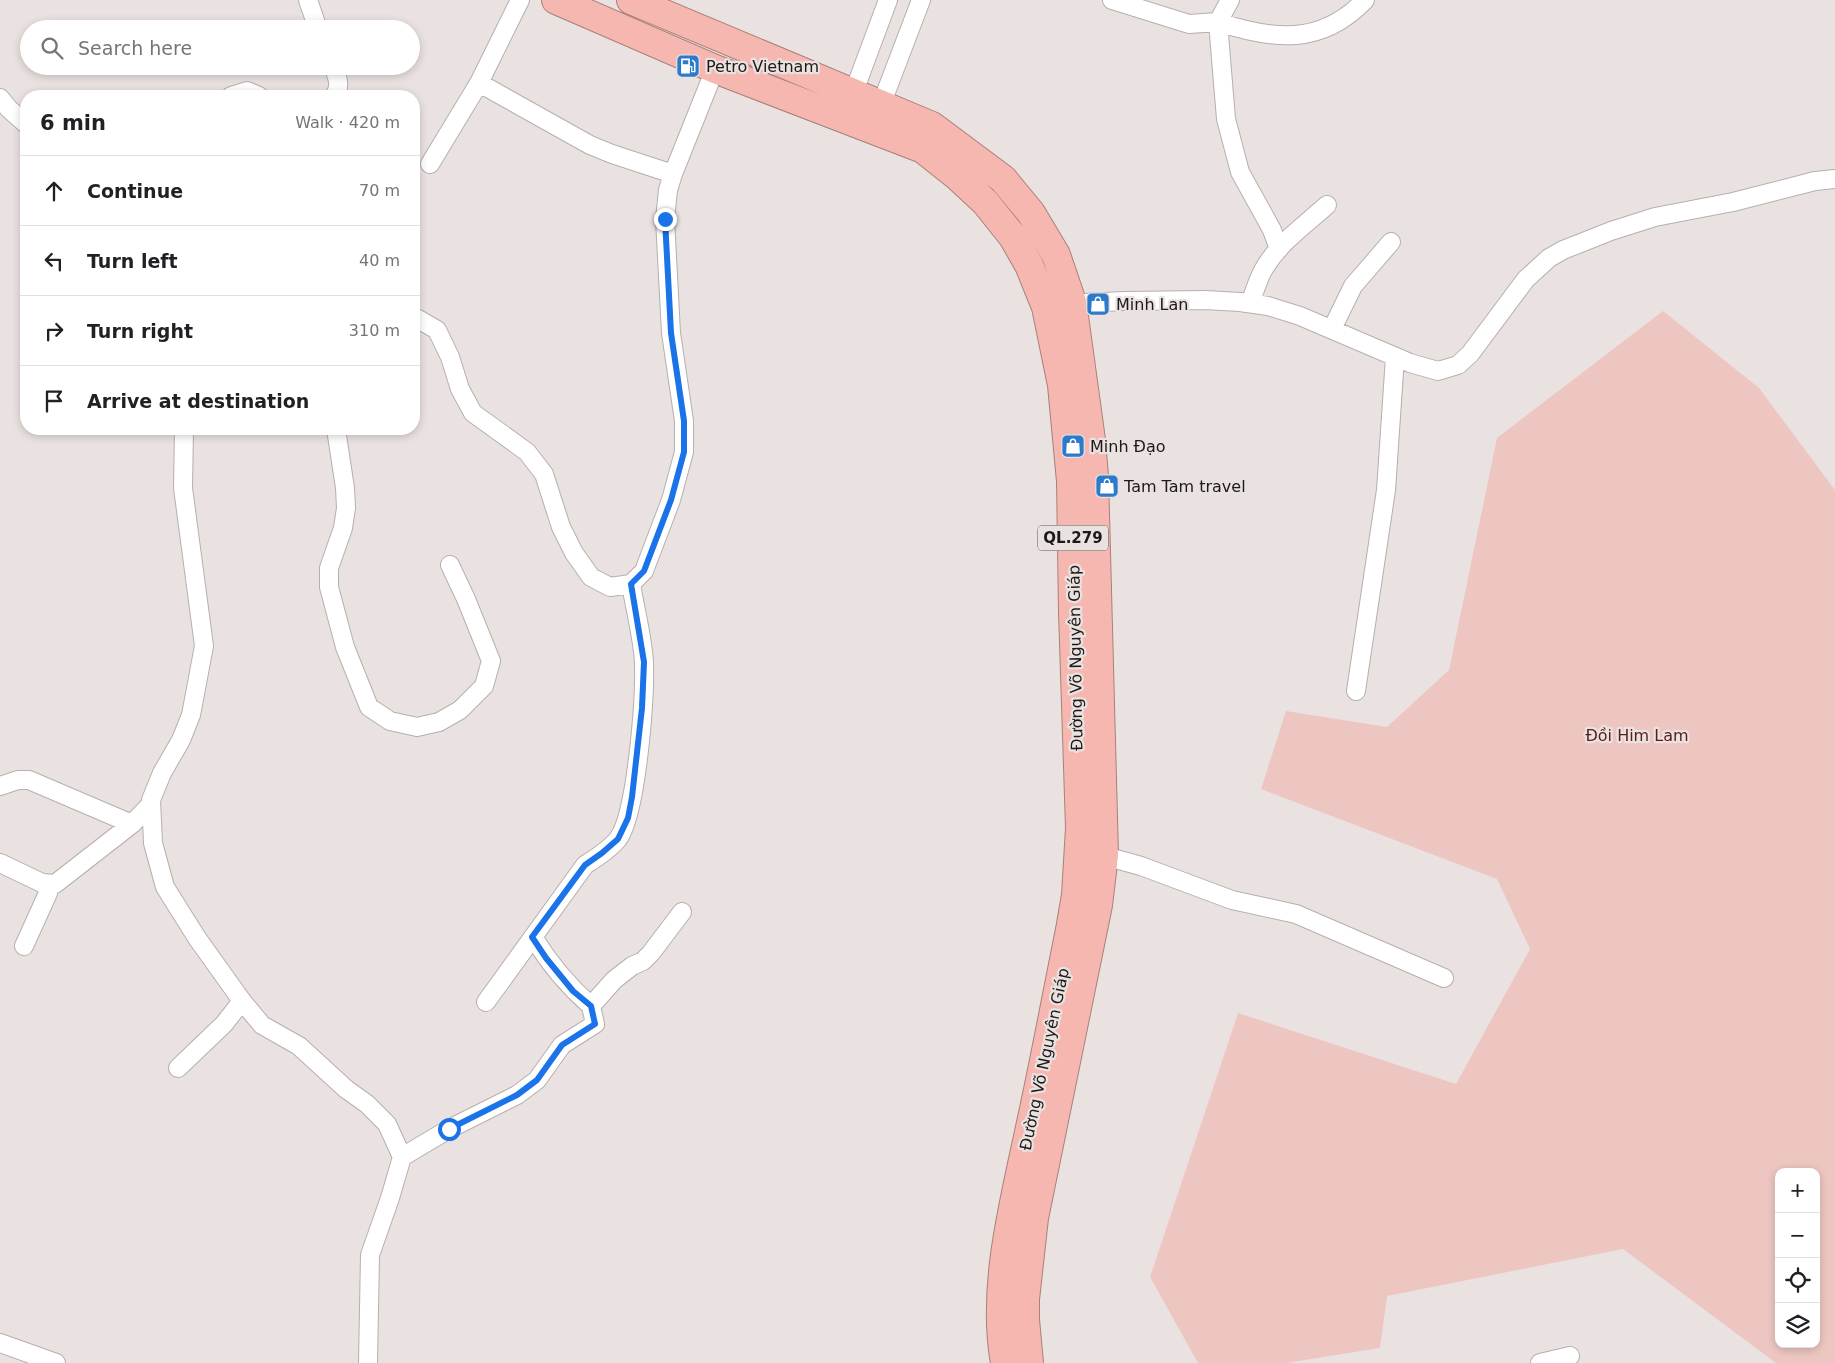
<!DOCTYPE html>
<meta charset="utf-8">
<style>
body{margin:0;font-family:"DejaVu Sans",sans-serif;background:#f2f2f2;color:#202124}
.controls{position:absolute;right:15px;bottom:15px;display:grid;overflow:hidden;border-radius:10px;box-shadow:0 2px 8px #0003}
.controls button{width:45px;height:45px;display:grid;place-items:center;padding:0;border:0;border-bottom:1px solid #e0e0e0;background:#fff;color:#202124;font:25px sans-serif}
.stop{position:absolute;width:15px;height:15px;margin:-11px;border:4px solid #1a73e8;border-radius:50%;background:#fff}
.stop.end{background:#1a73e8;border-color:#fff;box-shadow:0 1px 5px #0008}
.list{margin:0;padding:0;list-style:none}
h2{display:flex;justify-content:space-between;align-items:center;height:65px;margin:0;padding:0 20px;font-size:21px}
h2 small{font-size:16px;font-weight:400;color:#757577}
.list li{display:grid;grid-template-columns:32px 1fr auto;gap:15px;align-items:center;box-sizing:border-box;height:70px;padding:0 20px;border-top:1px solid #e0e0e0}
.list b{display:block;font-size:19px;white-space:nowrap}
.list em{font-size:16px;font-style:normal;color:#757577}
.icon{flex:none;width:28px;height:28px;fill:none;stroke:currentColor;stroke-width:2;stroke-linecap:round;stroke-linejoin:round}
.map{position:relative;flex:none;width:1835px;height:1363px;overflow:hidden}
.search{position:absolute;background:#fff;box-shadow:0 2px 8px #0003;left:20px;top:20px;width:400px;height:55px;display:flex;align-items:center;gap:12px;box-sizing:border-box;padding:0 18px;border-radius:28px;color:#757577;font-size:19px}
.panel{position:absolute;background:#fff;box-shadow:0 2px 8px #0003;left:20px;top:90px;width:400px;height:345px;border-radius:20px}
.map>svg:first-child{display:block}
.green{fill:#edc6c1;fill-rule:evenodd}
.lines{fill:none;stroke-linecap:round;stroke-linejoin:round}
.street-casing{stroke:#b6afae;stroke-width:20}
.highway-casing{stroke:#a9807a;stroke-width:30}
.street{stroke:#fff;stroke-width:18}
.highway{stroke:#f5b7af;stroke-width:28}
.route{stroke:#1a73e8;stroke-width:6}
.labels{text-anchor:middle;stroke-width:4.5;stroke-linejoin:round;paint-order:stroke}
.shield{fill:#eae2e1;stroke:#5a5655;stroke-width:1}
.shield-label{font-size:15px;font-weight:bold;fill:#1c1a19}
.poi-label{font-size:16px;fill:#1c1a19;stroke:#eae2e1;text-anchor:start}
.street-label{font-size:16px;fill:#1c1a19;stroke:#eae2e1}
.park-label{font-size:16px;fill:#5b1c18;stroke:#eae2e1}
</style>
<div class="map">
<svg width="1835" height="1363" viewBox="0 0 1835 1363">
<rect width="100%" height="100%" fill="#eae2e1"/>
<path class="green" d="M1663 311 1759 388 1835 490V1363H1776L1623 1249 1387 1296 1380 1348 1286 1363H1198L1150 1277 1238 1013 1456 1084 1530 949 1497 879 1261 789 1286 711 1387 727 1449 670 1497 438ZM1779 1172H1816V1344H1779Z"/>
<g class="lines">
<g class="street-casing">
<path id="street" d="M308 0 318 29
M1112 0 1189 24 1218 22 1230 0
M333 66C337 77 342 86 334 96
M479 83 590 145 612 154 673 174
M853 94 888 0
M231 96 247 91 259 96
M0 98 9 109 26 124
M881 105 921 0
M430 164 479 83 520 0
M1279 249 1272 230 1240 172 1226 119 1218 22C1273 40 1321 46 1365 0
M1250 303C1255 291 1258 278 1265 267 1280 242 1306 224 1327 205
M1064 304 1124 301 1205 300 1240 302 1268 306 1300 316 1410 363 1438 371 1458 365 1470 354 1526 279 1549 258 1563 250 1611 231 1655 217 1733 202 1815 181 1835 179
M414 319H418L437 330 450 357 460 389 473 413 527 452 544 474 561 527 574 553 591 577 610 587 631 584 644 571 671 500 684 452V421L671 333 665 219 668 190 673 174 715 69
M1332 329 1353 286 1391 242
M184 429 183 488 204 646 191 715 181 740 162 773 151 800 153 843 165 887 197 938 242 1001 262 1025 299 1046 346 1089 367 1104 387 1124 402 1157 449 1129 517 1095 537 1080 562 1045 595 1024 591 1006 614 980 632 966 643 961 651 953 682 912
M336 429 345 488 346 508 343 528 329 568V587L345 647 369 707 390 721 417 727 439 722 460 710 484 686 491 661 466 599 450 565
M1356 691 1386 490 1395 357
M0 786 18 780H29L132 824
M1094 853 1141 866 1232 900 1296 914 1444 978
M0 863 42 883 55 884 132 824 151 804
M533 937C549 963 568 986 591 1006
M24 946 48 893 49 885
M486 1002 585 865C596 858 609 850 618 839 637 813 645 698 644 663 643 639 635 609 631 584
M178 1068 224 1024 242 1001
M0 1343 56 1363
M368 1363 370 1255 390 1198 402 1157
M1540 1363 1570 1356"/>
</g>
<g class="highway-casing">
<path id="highway" d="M556 0 715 69 923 149 957 176 985 202 1013 237 1029 265 1046 307 1062 385 1071 481 1073 612 1080 828 1076 895 1070 930C1057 994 1045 1059 1031 1123 1015 1199 991 1286 1005 1363
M631 0 932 126 1003 179 1031 213 1056 255 1072 302 1091 440 1094 476 1104 855 1098 905 1034 1218 1025 1299V1320L1029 1363"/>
</g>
<use href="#street" class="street"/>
<use href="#highway" class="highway"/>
</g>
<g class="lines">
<path class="route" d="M449 1129 517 1095 537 1080 562 1045 595 1024 591 1006 573 991 546 958 532 937 585 865 602 853 618 839 628 818 632 797 642 708 644 662 631 584 644 571 671 500 684 452V421L671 333 665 219"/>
</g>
<defs>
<g id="fuel-square" transform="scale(1.25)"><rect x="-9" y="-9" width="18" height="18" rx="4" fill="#2d7aca" stroke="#eae2e1"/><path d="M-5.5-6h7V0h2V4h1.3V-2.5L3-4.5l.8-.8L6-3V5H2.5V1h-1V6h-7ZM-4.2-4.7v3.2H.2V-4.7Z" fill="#fff"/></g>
<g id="shop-square" transform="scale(1.25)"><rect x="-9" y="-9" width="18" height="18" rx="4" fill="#2d7aca" stroke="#eae2e1"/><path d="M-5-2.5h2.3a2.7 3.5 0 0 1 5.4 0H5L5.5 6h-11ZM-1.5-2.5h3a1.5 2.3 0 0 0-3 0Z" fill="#fff"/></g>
</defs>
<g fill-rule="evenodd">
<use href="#fuel-square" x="688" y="66"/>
<use href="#shop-square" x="1098" y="304"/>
<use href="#shop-square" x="1073" y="446"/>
<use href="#shop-square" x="1107" y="486"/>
</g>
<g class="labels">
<rect class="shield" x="1038" y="525.5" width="70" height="25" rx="4"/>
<g class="shield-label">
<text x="1073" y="543">QL.279</text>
</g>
<g class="poi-label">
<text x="706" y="72">Petro Vietnam</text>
<text x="1116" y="310">Minh Lan</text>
<text x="1090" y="452">Minh Đạo</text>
<text x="1124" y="492">Tam Tam travel</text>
</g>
<g class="street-label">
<text transform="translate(1075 658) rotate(-91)" y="6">Đường Võ Nguyên Giáp</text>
<text transform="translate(1044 1059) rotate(-78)" y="6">Đường Võ Nguyên Giáp</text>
</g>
<g class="park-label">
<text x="1637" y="741">Đồi Him Lam</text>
</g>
</g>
</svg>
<div class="controls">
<button>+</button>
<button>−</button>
<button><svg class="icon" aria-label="locate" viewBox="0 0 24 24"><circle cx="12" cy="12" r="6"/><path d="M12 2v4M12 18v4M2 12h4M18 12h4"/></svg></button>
<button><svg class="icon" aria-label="layers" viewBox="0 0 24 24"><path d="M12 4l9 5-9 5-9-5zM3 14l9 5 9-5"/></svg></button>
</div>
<div class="stop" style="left:449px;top:1129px"></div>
<div class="stop end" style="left:665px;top:219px"></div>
<div class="search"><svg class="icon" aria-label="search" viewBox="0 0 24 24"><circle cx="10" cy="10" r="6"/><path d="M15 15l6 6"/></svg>Search here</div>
<section class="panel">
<h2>6 min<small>Walk · 420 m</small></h2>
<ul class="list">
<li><svg class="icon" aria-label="ahead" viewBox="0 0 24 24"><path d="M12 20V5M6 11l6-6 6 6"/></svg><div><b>Continue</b></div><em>70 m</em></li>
<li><svg class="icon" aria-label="left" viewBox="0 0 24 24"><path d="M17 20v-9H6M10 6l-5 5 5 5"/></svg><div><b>Turn left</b></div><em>40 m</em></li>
<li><svg class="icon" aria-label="right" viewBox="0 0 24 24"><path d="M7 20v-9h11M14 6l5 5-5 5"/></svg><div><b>Turn right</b></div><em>310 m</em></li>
<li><svg class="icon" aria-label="arrive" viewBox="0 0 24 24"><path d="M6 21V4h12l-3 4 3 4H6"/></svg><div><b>Arrive at destination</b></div></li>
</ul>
</section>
</div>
